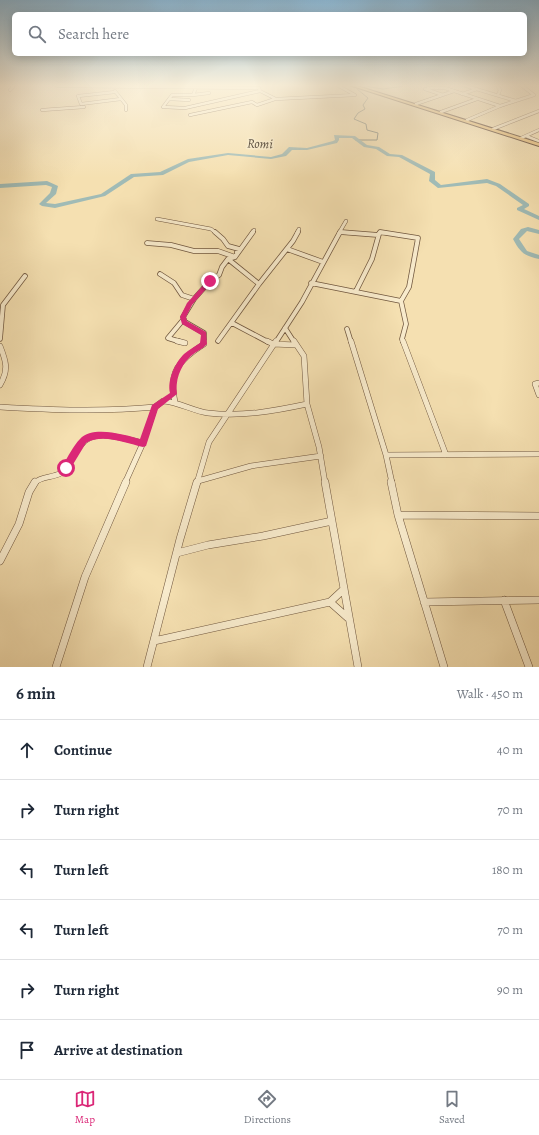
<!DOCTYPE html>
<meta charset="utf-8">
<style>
body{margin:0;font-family:Alegreya,serif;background:#f6f6f7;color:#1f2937}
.stop{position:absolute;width:12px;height:12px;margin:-9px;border:3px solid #db2777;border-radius:50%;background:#fff}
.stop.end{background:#db2777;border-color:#fff;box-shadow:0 1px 4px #0008}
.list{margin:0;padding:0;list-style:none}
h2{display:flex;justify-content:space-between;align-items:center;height:52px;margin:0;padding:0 16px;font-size:17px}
h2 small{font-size:13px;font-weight:400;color:#747a83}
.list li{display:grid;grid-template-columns:26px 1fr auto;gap:12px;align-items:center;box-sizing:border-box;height:60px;padding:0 16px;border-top:1px solid #e0e1e3}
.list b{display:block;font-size:15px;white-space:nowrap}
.list em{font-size:13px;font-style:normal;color:#747a83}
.icon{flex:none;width:22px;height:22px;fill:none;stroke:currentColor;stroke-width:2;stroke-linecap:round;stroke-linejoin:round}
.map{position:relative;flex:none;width:539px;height:667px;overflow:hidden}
.search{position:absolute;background:#fff;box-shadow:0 2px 10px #0003;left:12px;right:12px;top:12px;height:44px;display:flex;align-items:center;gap:10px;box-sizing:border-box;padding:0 14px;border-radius:6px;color:#747a83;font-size:15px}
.sheet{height:412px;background:#fff}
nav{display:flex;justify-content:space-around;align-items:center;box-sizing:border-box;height:56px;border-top:1px solid #e0e1e3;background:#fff;font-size:11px;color:#747a83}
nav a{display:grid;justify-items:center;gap:2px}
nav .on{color:#db2777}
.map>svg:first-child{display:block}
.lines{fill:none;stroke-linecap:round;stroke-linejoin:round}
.stream{stroke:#7b8177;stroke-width:1}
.river{fill:#a0bbb6;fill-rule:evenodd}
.minor-far4-casing{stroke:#70573f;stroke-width:3.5}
.minor-far3-casing{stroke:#70573f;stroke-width:4}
.minor-far2-casing{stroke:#70573f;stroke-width:5.5}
.minor-far1-casing{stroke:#70573f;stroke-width:6}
.minor-casing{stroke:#70573f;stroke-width:8}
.trunk-casing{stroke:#432919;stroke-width:2}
.minor-far4{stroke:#f8ebcc;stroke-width:2.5}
.minor-far3{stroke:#f8ebcc;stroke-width:3}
.minor-far2{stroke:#f8ebcc;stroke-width:4}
.minor-far1{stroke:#f8ebcc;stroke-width:5}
.minor{stroke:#f8ebcc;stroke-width:7}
.trunk{fill:#eac078;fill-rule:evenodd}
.route{fill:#db2777}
.labels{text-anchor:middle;stroke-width:3.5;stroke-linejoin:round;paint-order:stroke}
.far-water-label{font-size:13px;font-style:italic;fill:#5a4e40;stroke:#f8ebcc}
</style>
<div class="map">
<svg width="539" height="667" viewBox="0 0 539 667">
<rect width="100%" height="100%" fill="#f5e0b1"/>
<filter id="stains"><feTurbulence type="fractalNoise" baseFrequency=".005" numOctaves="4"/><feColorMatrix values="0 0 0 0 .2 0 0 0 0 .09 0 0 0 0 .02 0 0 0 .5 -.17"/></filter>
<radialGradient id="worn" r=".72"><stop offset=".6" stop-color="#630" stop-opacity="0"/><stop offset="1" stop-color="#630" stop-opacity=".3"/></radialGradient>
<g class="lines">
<path class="stream" d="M370 87 383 89 411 85
M356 140H377L378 133 367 130 366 124 354 119 358 113 365 109 363 105 368 98 357 89 375 85"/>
<path class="river" d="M334 135 355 136 367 145 379 147 390 154 402 155 435 172V180L441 185 487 179 500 184 529 204V206L524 209 539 216V220L517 210V208L523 205 496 186 487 183 438 188 429 181 430 174 399 157 387 156 376 149 364 147 352 138H339V140L337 143 307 150H292L286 156 271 159 228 155 189 162 163 175 134 177 105 196 55 208 42 206 39 204 50 193 52 187 46 185 0 188V184L47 181 58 186 56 194 46 203 55 204 101 194 131 174 160 172 188 159 228 153 271 157 282 154 289 147 307 148 333 141 335 140Z
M528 227 539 230V234L527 231 519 239 527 251 539 255V259C524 256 520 252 513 239L521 229Z"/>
<g class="minor-far4-casing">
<path id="minor-far4" d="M463 85 516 101
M497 85 500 90 498 95
M57 86 259 88 260 91 276 99 355 95 337 85
M196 88 193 95H172L163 107 185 108 260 91
M428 88H445L500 106
M425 89 443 95
M10 90 13 87 11 85
M115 91 126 105V110
M115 92 78 96 81 104 121 99
M462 94 477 89
M193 95 209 93
M169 99 189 100
M416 104 454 91
M42 110 84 107
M441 112 477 99
M190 115 252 102 257 105 275 99
M467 120 500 106 534 95 521 85
M493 129 539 111
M526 136 539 141
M521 138 539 130"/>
</g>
<g class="minor-far3-casing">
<path id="minor-far3" d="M157 219 211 229 216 233
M340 232 352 233
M252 233 254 230
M297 233 299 229
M339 233 346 221
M379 233H386"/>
</g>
<g class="minor-far2-casing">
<path id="minor-far2" d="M215 232 223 239 228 246 239 249 237 252
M340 232 378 235 380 232 418 238 409 287 401 301 406 324 402 339 403 342
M147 243 171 245 194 251H218L235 257
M287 249 323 262
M228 259 259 284
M160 274 174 283 182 295 194 299
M311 283 401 301
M356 291 372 259 379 234
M232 323 268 342
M285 328 294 342
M347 329 351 342
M0 339 3 305 25 276
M218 341 259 284 293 241 298 232
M181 342 168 338 183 320
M204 342V333L185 322 183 317 194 299 210 281 219 275 222 267 228 259 235 257 253 232
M276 342 302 302 340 232"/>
</g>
<g class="minor-far1-casing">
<path id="minor-far1" d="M177 341 185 343
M267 341 273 344 296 345
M294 341 304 356 307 404
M351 341 386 455 392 483
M403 341 446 455
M0 346C6 361 9 370 0 385
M539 383 535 384 539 395
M175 402C168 372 179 360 204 344V341
M0 407C52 410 103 412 155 407
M386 455 539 454
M198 481 251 466 321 456
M34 483C42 476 52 478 61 473 69 465 74 454 81 445 94 427 125 439 143 443
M125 483 143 443 155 407 163 401C179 402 193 411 208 413 242 417 274 411 307 404L319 447 325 483
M197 483 209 442 276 341"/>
</g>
<g class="minor-casing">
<path id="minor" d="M325 482 358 667
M391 482 398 515 444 667
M398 515 539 516
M177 553 208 545 263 536 332 521
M0 561 19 524 29 492 35 482
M504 600 529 667
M330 602 348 618
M424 602 539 600
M154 641 330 602 344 589
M56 667 85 577 126 482
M147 667 180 539 197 482"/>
</g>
<g class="trunk-casing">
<path id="trunk" d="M349 85H354L539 143V146Z"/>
</g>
<use href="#minor-far4" class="minor-far4"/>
<use href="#minor-far3" class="minor-far3"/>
<use href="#minor-far2" class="minor-far2"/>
<use href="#minor-far1" class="minor-far1"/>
<use href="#minor" class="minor"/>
<use href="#trunk" class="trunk"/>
</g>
<linearGradient id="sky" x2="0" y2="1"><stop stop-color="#8bb7d4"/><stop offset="0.48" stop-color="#faf1dc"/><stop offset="1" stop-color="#faf1dc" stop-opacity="0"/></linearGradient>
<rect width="539" height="178" fill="url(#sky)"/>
<path class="route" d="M208 280 213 281 192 305 186 317 187 321 206 332 207 344C202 350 194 352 189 358 180 367 175 381 177 394L158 409 146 446 143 447C126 443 102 433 86 443L69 471H63L62 468 63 465C68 457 73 446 80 439 93 425 125 435 140 439L152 405 170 393C167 380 175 363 184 354 189 350 195 346 200 343L201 335 182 324 180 317 187 303Z"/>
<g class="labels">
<g class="far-water-label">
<text transform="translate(260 143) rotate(2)" y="5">Romi</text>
</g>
</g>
<rect width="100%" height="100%" filter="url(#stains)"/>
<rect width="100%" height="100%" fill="url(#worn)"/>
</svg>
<div class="stop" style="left:66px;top:468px"></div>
<div class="stop end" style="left:210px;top:281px"></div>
<div class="search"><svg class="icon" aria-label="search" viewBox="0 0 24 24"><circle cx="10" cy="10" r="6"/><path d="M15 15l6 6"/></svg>Search here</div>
</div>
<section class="sheet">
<h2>6 min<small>Walk · 450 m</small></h2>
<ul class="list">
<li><svg class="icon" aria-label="ahead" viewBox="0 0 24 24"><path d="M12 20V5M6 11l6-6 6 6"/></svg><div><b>Continue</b></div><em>40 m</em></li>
<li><svg class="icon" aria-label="right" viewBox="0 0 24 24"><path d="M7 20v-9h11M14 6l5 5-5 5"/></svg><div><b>Turn right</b></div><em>70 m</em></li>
<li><svg class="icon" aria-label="left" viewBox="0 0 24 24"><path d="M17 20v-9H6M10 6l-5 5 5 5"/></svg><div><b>Turn left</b></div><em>180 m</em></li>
<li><svg class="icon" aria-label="left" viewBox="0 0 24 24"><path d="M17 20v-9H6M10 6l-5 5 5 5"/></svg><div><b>Turn left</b></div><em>70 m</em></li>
<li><svg class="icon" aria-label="right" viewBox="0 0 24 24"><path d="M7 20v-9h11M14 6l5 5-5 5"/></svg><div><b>Turn right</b></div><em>90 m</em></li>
<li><svg class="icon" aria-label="arrive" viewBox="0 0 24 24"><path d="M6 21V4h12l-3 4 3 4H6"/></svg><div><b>Arrive at destination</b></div></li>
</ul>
</section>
<nav>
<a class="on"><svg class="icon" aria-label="map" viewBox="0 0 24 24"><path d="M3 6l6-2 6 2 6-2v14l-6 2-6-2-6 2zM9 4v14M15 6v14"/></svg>Map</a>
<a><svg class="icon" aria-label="directions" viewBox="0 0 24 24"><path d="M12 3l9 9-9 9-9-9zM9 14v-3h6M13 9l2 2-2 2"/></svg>Directions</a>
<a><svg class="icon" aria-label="saved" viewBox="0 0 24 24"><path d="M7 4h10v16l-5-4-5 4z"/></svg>Saved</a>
</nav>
